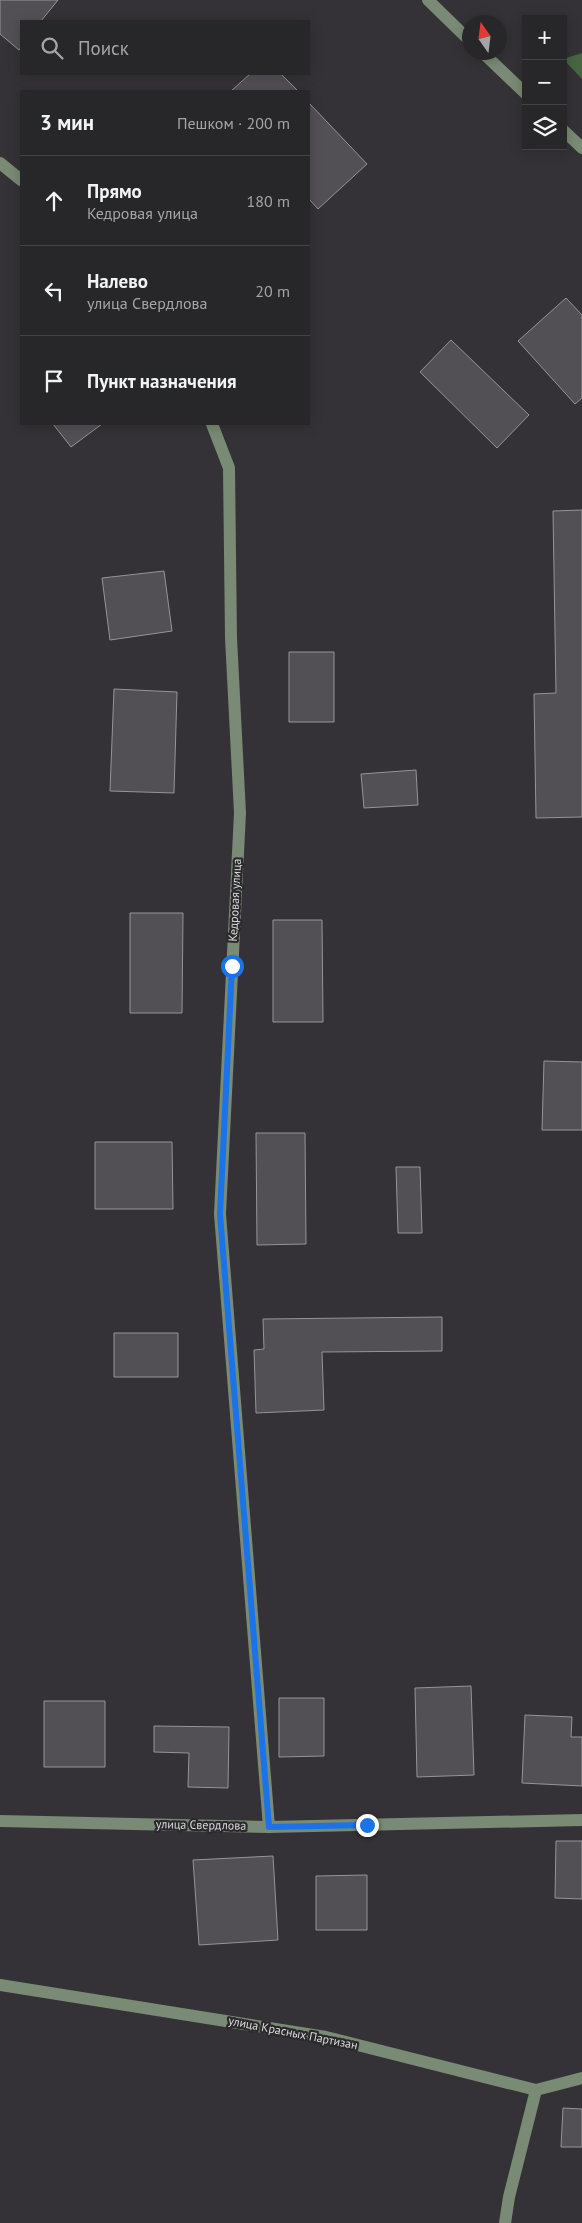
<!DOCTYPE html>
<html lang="ru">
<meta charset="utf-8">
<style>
body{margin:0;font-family:"PT Sans",sans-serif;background:#2f2e30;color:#f1f3f6}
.controls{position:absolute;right:15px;top:15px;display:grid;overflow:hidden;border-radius:0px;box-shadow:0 2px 12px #0003}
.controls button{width:45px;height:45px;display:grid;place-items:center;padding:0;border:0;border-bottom:1px solid #434345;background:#272628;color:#f1f3f6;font:25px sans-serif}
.compass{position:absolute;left:462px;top:15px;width:45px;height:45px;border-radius:50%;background:#272628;box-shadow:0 2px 12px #0003;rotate:346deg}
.stop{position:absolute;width:15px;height:15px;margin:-11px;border:4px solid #1a73e8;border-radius:50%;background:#fff}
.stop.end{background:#1a73e8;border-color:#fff;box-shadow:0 1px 5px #0008}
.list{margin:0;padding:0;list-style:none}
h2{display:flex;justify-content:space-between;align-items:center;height:65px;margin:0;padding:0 20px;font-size:21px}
h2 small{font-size:16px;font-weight:400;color:#a4a5a8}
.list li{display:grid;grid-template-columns:32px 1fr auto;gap:15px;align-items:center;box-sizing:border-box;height:90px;padding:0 20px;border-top:1px solid #434345}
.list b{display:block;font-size:19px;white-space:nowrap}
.list p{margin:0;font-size:16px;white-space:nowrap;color:#a4a5a8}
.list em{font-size:16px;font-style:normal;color:#a4a5a8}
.icon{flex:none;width:28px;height:28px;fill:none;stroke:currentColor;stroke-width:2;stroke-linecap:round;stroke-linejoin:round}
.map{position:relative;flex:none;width:582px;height:2223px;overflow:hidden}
.search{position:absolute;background:#272628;box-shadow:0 2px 12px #0003;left:20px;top:20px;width:290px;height:55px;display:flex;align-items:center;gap:12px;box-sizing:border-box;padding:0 18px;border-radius:0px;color:#a4a5a8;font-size:19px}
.panel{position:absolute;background:#272628;box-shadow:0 2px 12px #0003;left:20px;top:90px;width:290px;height:335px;border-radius:0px}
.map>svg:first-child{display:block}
.green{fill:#496643}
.building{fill:#525054;stroke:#969499}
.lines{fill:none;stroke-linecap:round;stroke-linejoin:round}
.minor{stroke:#798a75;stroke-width:12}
.route{stroke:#1a73e8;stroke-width:6}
.labels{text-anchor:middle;stroke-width:4.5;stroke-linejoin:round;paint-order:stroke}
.street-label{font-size:12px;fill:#dbdadc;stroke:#2a292c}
</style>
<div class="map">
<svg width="582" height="2223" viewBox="0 0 582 2223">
<rect width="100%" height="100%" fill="#343236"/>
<path class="green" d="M582 53V79L563 59Z"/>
<path class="building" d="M0 0H58L41 21H21V47L19 50 0 34Z
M250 74H281L298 91H231Z
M309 103 367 164 318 209 309 199Z
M566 298 582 315V398L575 404 518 341Z
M451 340 529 415 497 448 420 372Z
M53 424H102L71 447Z
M582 510V817L536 818 534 694 556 693 553 511Z
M164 571 172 631 110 640 102 578Z
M289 652H334V722H289Z
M114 689 177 692 174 793 110 791Z
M416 770 418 805 364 808 361 774Z
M130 913H183L182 1013H130Z
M273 920H322L323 1022H273Z
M544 1061 582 1062V1130H542Z
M256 1133H305L306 1244 257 1245Z
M95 1142H172L173 1209H95Z
M396 1167H420L422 1233H398Z
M442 1317V1351L322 1352 324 1410 256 1413 254 1350 264 1349 263 1319Z
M114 1333H178V1377H114Z
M471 1686 474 1775 417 1777 415 1688Z
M279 1698H324V1756L279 1757Z
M44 1701H105V1767H44Z
M525 1715 572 1717 571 1737H582V1786L522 1783Z
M154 1726 229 1727 228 1788 188 1787 189 1753 154 1752Z
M556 1841H582V1899L555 1898Z
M273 1856 278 1940 199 1945 193 1860Z
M367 1875V1930H316V1876Z
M563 2108 582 2109V2147H561Z"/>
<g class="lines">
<path class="minor" d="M428 0 470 41
M482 52 526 94
M563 130 582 148
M0 163 21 180
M212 424 229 468 231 638 240 813 220 1214 269 1827
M0 1821 269 1827 582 1820
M0 1985 326 2037 536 2090 582 2078
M505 2223 509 2197 536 2090"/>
</g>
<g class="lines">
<path class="route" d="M232 966 220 1214 269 1827 367 1825"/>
</g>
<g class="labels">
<g class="street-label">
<text transform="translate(235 900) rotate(-87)" y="4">Кедровая улица</text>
<text transform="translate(201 1825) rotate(1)" y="4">улица Свердлова</text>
<text transform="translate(293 2033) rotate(11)" y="4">улица Красных Партизан</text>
</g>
</g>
</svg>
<div class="controls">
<button>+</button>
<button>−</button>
<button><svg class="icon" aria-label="layers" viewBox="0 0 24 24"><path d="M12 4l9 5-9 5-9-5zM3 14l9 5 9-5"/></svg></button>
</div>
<svg class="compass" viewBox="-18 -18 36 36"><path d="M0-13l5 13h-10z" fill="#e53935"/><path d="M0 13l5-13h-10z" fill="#a4a5a8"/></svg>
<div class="stop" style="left:232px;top:966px"></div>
<div class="stop end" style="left:367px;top:1825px"></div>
<div class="search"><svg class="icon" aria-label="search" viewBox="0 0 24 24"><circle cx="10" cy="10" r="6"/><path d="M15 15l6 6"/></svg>Поиск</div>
<section class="panel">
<h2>3 мин<small>Пешком · 200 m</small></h2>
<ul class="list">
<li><svg class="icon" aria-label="ahead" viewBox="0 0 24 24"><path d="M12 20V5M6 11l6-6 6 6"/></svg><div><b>Прямо</b><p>Кедровая улица</p></div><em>180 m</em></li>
<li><svg class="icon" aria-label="left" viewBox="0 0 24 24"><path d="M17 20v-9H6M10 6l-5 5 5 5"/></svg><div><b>Налево</b><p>улица Свердлова</p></div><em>20 m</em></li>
<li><svg class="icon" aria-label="arrive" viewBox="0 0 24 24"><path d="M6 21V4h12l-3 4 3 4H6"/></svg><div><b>Пункт назначения</b></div></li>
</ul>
</section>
</div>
